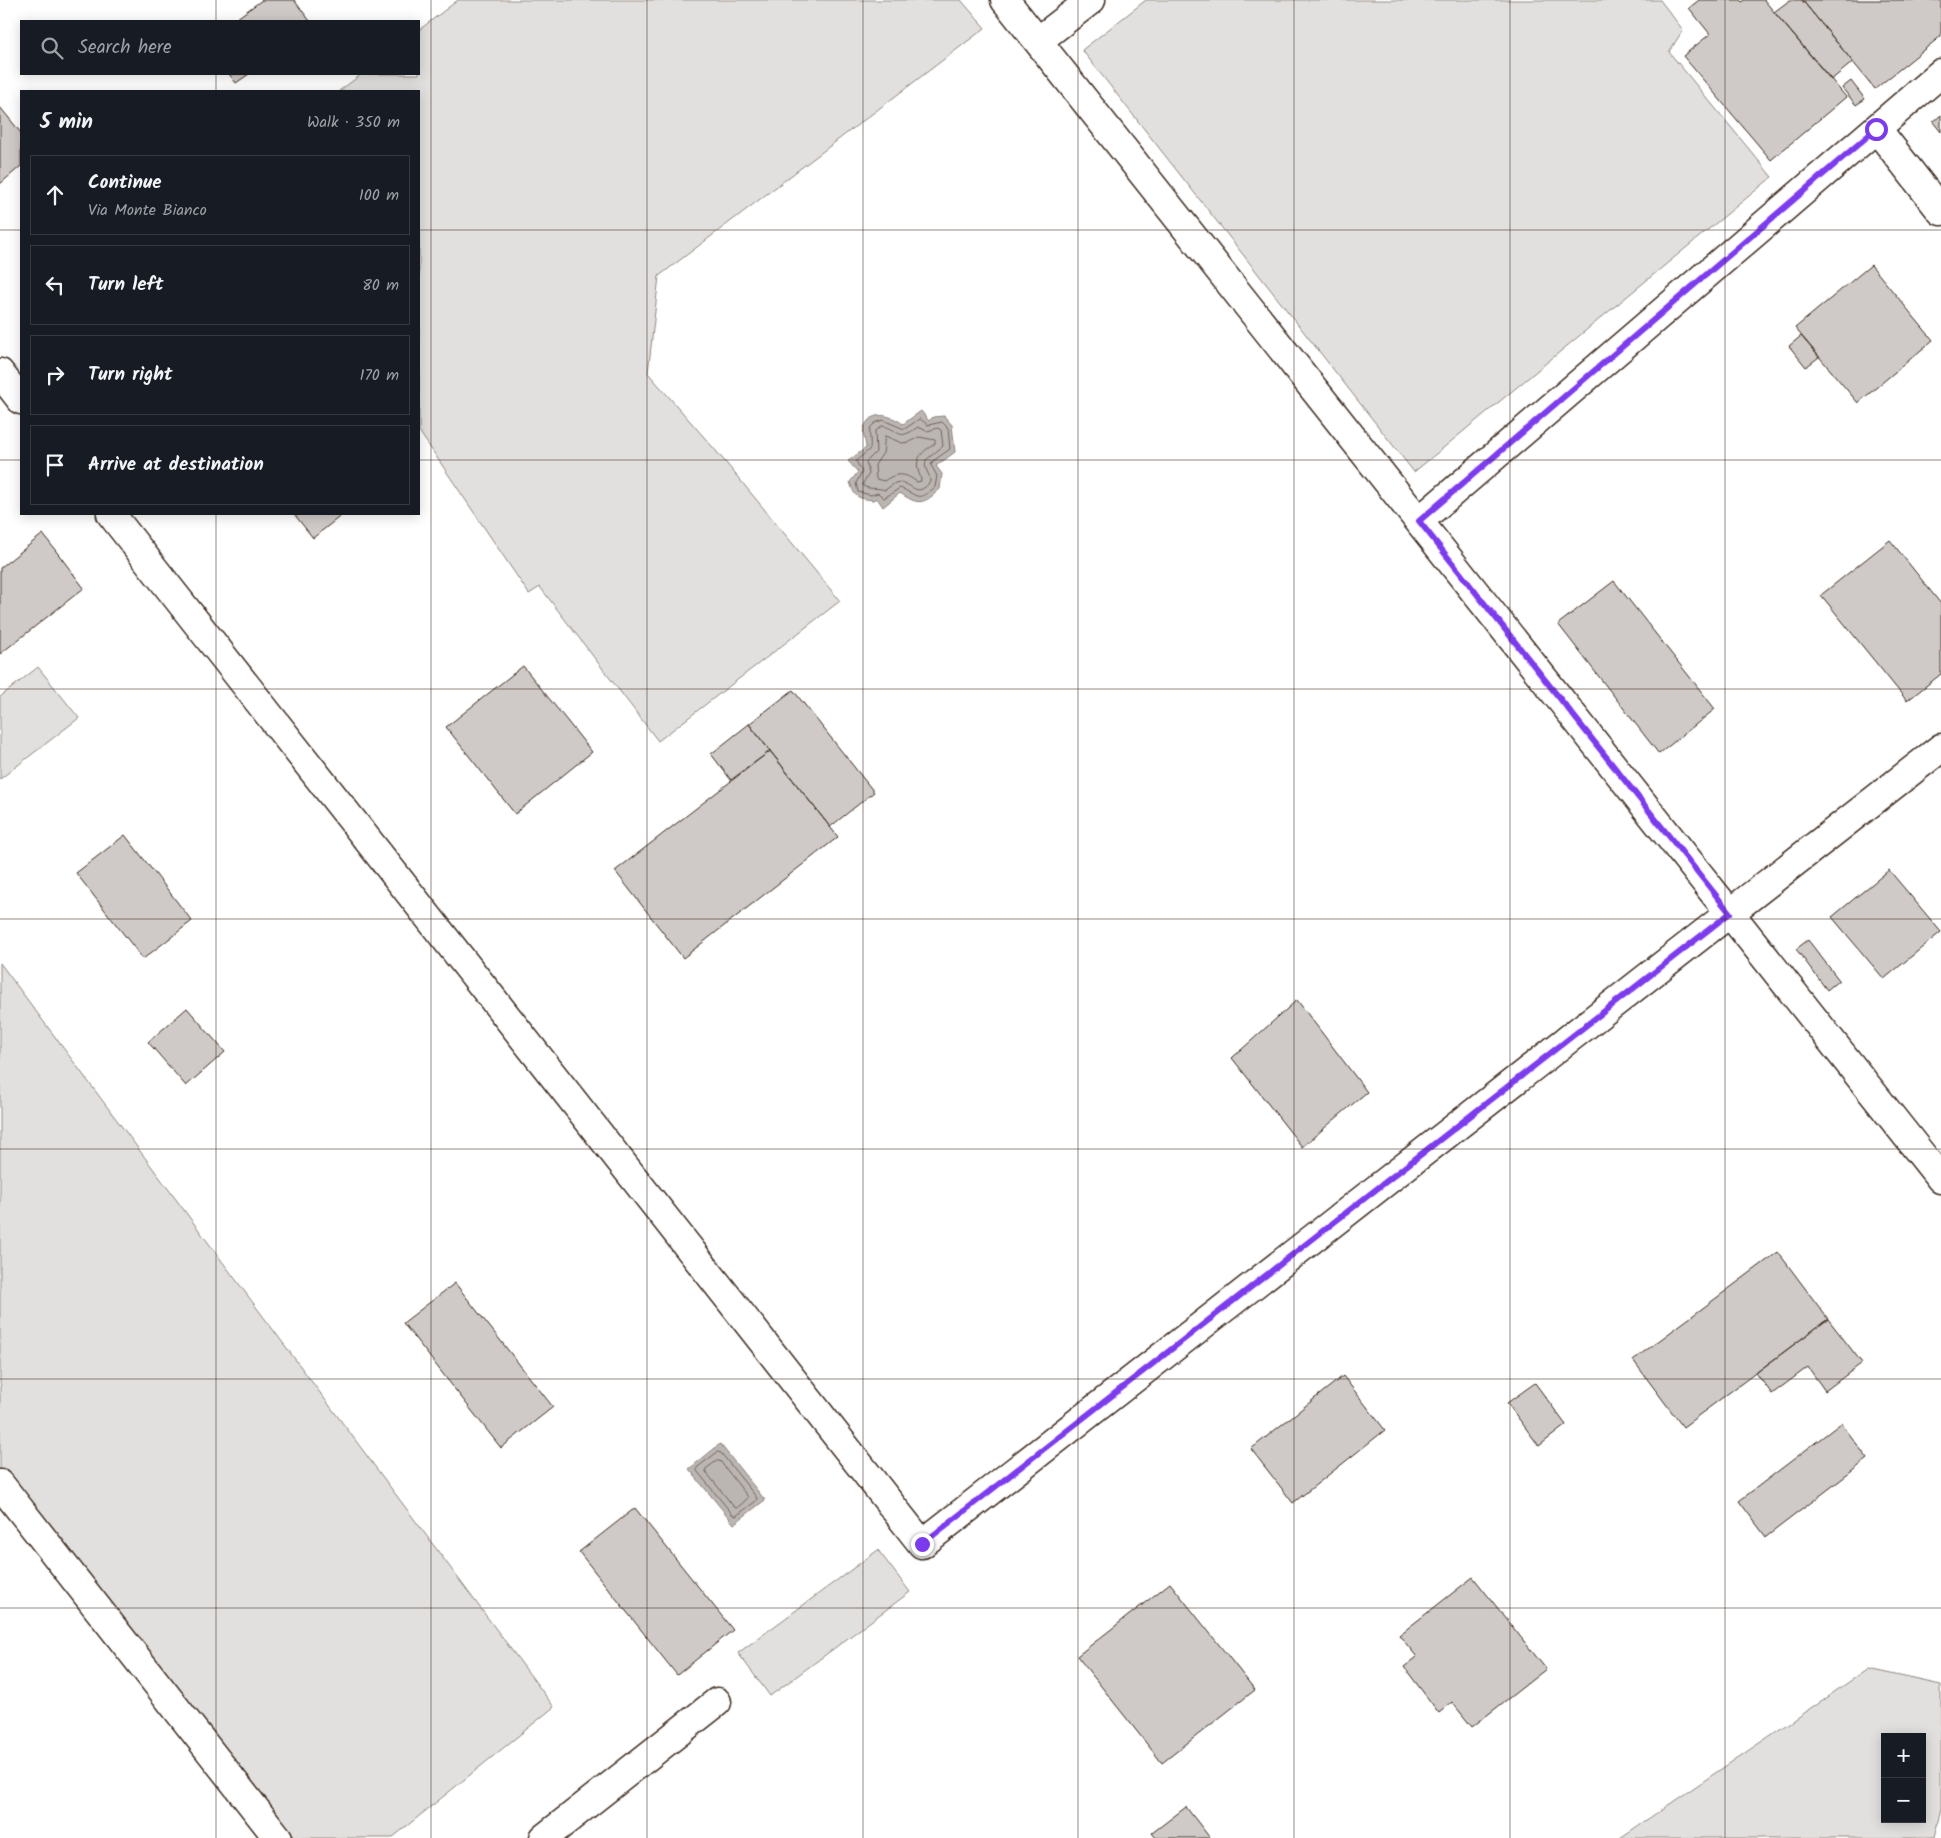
<!DOCTYPE html>
<meta charset="utf-8">
<style>
body{margin:0;font-family:Kalam,sans-serif;background:#20242c;color:#f1f3f6}
.controls{position:absolute;right:15px;bottom:15px;display:grid;overflow:hidden;border-radius:0px;box-shadow:0 2px 12px #0003}
.controls button{width:45px;height:45px;display:grid;place-items:center;padding:0;border:0;border-bottom:1px solid #363941;background:#171b24;color:#f1f3f6;font:25px sans-serif}
.stop{position:absolute;width:15px;height:15px;margin:-11px;border:4px solid #7c3aed;border-radius:50%;background:#fff}
.stop.end{background:#7c3aed;border-color:#fff;box-shadow:0 1px 5px #0008}
.list{margin:0;padding:0;list-style:none}
h2{display:flex;justify-content:space-between;align-items:center;height:65px;margin:0;padding:0 20px;font-size:21px}
h2 small{font-size:16px;font-weight:400;color:#9ea1a6}
.list li{display:grid;grid-template-columns:32px 1fr auto;gap:15px;align-items:center;box-sizing:border-box;height:80px;margin:0 10px 10px;padding:0 10px;border:1px solid #363941;border-radius:0px}
.list b{display:block;font-size:19px;white-space:nowrap}
.list p{margin:0;font-size:16px;white-space:nowrap;color:#9ea1a6}
.list em{font-size:16px;font-style:normal;color:#9ea1a6}
.icon{flex:none;width:28px;height:28px;fill:none;stroke:currentColor;stroke-width:2;stroke-linecap:round;stroke-linejoin:round}
.map{position:relative;flex:none;width:1941px;height:1838px;overflow:hidden}
.search{position:absolute;background:#171b24;box-shadow:0 2px 12px #0003;left:20px;top:20px;width:400px;height:55px;display:flex;align-items:center;gap:12px;box-sizing:border-box;padding:0 18px;border-radius:0px;color:#9ea1a6;font-size:19px}
.panel{position:absolute;background:#171b24;box-shadow:0 2px 12px #0003;left:20px;top:90px;width:400px;height:425px;border-radius:0px}
.map>svg:first-child{display:block}
.green{fill:#e2e0de;stroke:#8e857e;fill-rule:evenodd}
.water{fill:#bcb6b3;stroke:#887e77}
.lines{fill:none;stroke-linecap:round;stroke-linejoin:round}
.shore{stroke:#6f625a;stroke-width:1}
.building{fill:#cfcac7;stroke:#3b2a1e}
.minor-casing{stroke:#3b2a1e;stroke-width:31}
.minor{stroke:#fff;stroke-width:28}
.route{stroke:#7c3aed;stroke-width:6}
.grid{fill:none;stroke:#3b2a1e;stroke-width:1;stroke-opacity:0.55}
</style>
<div class="map">
<svg width="1941" height="1838" viewBox="0 0 1941 1838">
<rect width="100%" height="100%" fill="#fff"/>
<filter id="ink" filterUnits="userSpaceOnUse"><feTurbulence type="fractalNoise" baseFrequency=".02" numOctaves="2"/><feDisplacementMap in="SourceGraphic" scale="10" xChannelSelector="R" yChannelSelector="G"/><feConvolveMatrix kernelMatrix="1 2 1 2 8 2 1 2 1" color-interpolation-filters="sRGB"/></filter>
<g filter="url(#ink)">
<path class="green" d="M458 0H961L985 28 659 276 648 373 717 452 840 601 658 741 540 587 529 594 419 431V91H339L362 74H419V30Z
M1146 0H1660L1683 30 1669 52 1772 177 1414 472 1082 50Z
M38 667 79 718 0 779V697Z
M0 963 554 1707 392 1838H266L0 1498V1386L1 1385 0 1383Z
M878 1550 910 1592 770 1696 738 1653Z
M1868 1669 1941 1685V1808L1934 1838H1620ZM1885 1737H1922V1819H1885Z"/>
<path class="water" d="M921 411 929 421 933 417 944 416 952 425 955 452 936 466 942 474 940 489C924 504 919 506 900 493L883 507 877 498 873 500C857 498 855 498 850 482L858 472 848 461 866 448C866 442 862 433 864 428 871 409 891 415 903 424Z
M720 1444 765 1500 734 1524 689 1469Z"/>
<g class="lines">
<path class="shore" d="M920 419 928 425 942 422 948 428 950 449 933 461 931 465 937 476 935 487C917 503 918 495 900 488L884 498 878 493 871 495 858 492 856 483 862 472 856 461 870 449C872 434 863 426 883 420L904 429Z
M882 426C902 429 895 443 918 427L927 431 938 428 941 430 943 446 926 460C923 470 931 474 930 482 917 498 914 485 900 482L895 483 885 490C877 487 870 490 863 486V483L869 474 866 462 876 452 875 432Z
M885 436 902 443 909 442 919 437 935 440V444C925 450 915 456 918 470 919 474 921 477 921 481L917 482C905 473 897 472 884 481L876 479 875 465 883 453Z
M718 1452 721 1453 757 1498 756 1501 736 1516 733 1515 697 1471V1468Z
M717 1461H720L748 1497 747 1499 737 1508 734 1507 706 1472V1469Z"/>
</g>
<path class="building" d="M262 0H294L310 21H233Z
M1699 0H1740L1742 2 1745 0H1764L1846 97 1771 160 1683 56 1710 34 1689 8Z
M1790 0H1802L1853 62 1831 80 1774 12Z
M1802 0H1941V36L1875 89Z
M229 74H249L236 83Z
M1851 81 1865 99 1856 105 1842 88Z
M0 107 21 133V166L0 184Z
M1941 115V132L1933 122Z
M1871 265 1933 340 1858 403 1795 328Z
M1801 336 1819 357 1806 367 1789 346Z
M294 514H343L313 538Z
M43 534 84 588 0 654V568Z
M1890 540 1941 604V674L1907 701 1821 595Z
M1614 581 1715 709 1659 754 1558 624Z
M523 666 592 752 515 814 446 727Z
M793 690 874 792 830 827 749 724Z
M749 724 770 751 731 780 711 754Z
M770 751 838 837 683 958 615 871Z
M125 835 192 921 143 959 76 873Z
M1889 870 1941 932 1884 979 1832 917Z
M1808 940 1839 980 1827 990 1796 949Z
M1297 1000 1367 1092 1302 1147 1232 1058Z
M187 1008 225 1052 186 1086 148 1042Z
M1778 1252 1828 1319 1683 1427 1633 1360Z
M455 1283 553 1407 501 1448 403 1323Z
M1828 1319 1862 1363 1825 1391 1808 1367 1772 1394 1756 1373Z
M1343 1376 1385 1430 1293 1503 1251 1449Z
M1535 1383 1566 1425 1539 1446 1507 1403Z
M1841 1423 1868 1459 1766 1537 1739 1501Z
M635 1508 733 1630 677 1675 579 1552Z
M1473 1577 1546 1669 1472 1727 1452 1702 1439 1713 1404 1667 1417 1657 1399 1635Z
M1170 1583 1255 1690 1162 1763 1077 1656Z
M1186 1807 1210 1838H1156L1152 1833Z"/>
<g class="lines">
<g class="minor-casing">
<path id="minor" d="M1005 0 1941 1179
M1038 41 1091 0
M1877 129 1941 211
M0 373 21 400
M111 514 922 1544 1941 748
M1419 521 1941 73
M0 1484 278 1838
M544 1838 717 1702"/>
</g>
<use href="#minor" class="minor"/>
</g>
</g>
<g class="lines" filter="url(#ink)">
<path class="route" d="M922 1544 1730 913 1419 521 1876 129"/>
</g>
<path class="grid" d="M216 0V21M431 0V1838M647 0V1838M863 0V1838M1078 0V1838M1294 0V1838M1510 0V1838M1725 0V1838M216 74V91M0 230H21M419 230H1941M0 460H21M419 460H1941M216 514V1838M0 689H1941M0 919H1941M0 1149H1941M0 1379H1941M0 1608H1941"/>
</svg>
<div class="controls">
<button>+</button>
<button>−</button>
</div>
<div class="stop" style="left:1876px;top:129px"></div>
<div class="stop end" style="left:922px;top:1544px"></div>
<div class="search"><svg class="icon" aria-label="search" viewBox="0 0 24 24"><circle cx="10" cy="10" r="6"/><path d="M15 15l6 6"/></svg>Search here</div>
<section class="panel">
<h2>5 min<small>Walk · 350 m</small></h2>
<ul class="list">
<li><svg class="icon" aria-label="ahead" viewBox="0 0 24 24"><path d="M12 20V5M6 11l6-6 6 6"/></svg><div><b>Continue</b><p>Via Monte Bianco</p></div><em>100 m</em></li>
<li><svg class="icon" aria-label="left" viewBox="0 0 24 24"><path d="M17 20v-9H6M10 6l-5 5 5 5"/></svg><div><b>Turn left</b></div><em>80 m</em></li>
<li><svg class="icon" aria-label="right" viewBox="0 0 24 24"><path d="M7 20v-9h11M14 6l5 5-5 5"/></svg><div><b>Turn right</b></div><em>170 m</em></li>
<li><svg class="icon" aria-label="arrive" viewBox="0 0 24 24"><path d="M6 21V4h12l-3 4 3 4H6"/></svg><div><b>Arrive at destination</b></div></li>
</ul>
</section>
</div>
